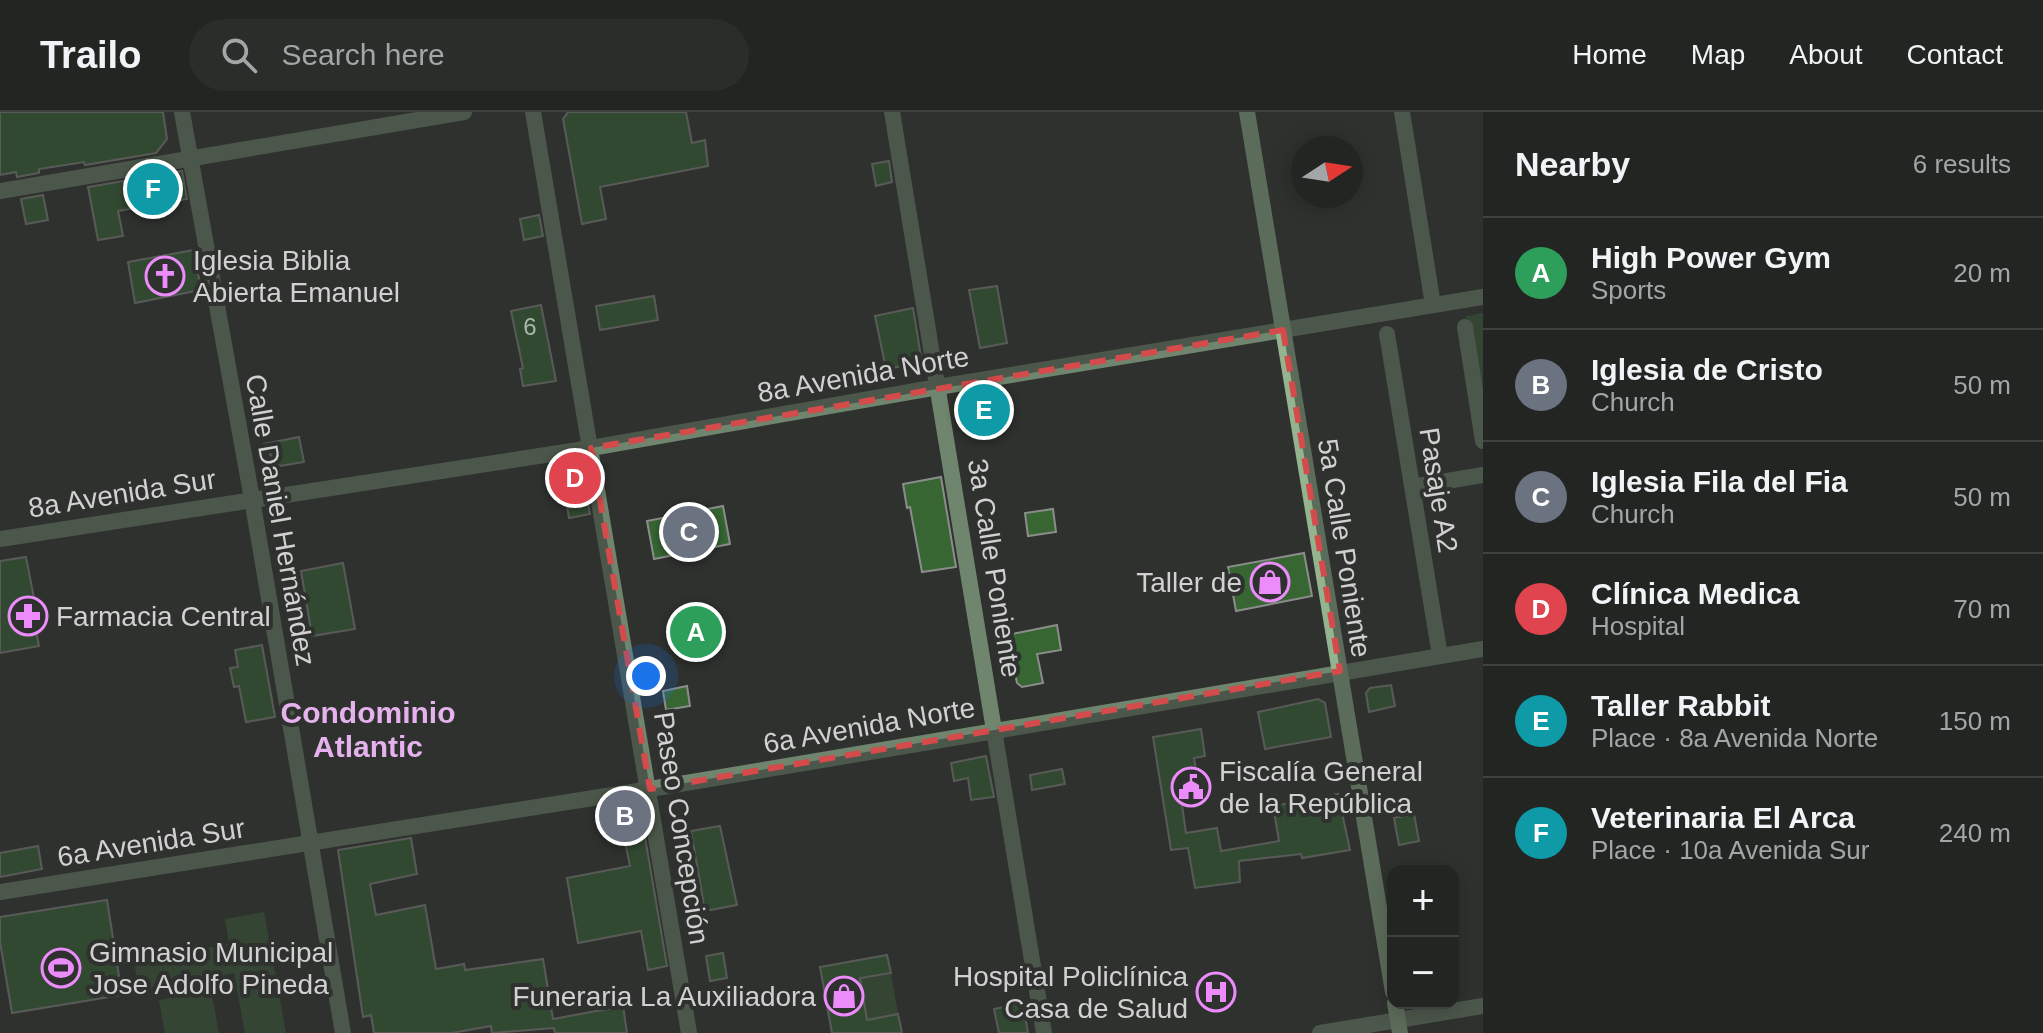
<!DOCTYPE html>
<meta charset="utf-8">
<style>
body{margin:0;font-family:Helvetica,sans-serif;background:#2b2d2b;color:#f1f3f6}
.controls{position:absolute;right:24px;bottom:24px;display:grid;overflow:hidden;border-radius:16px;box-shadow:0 4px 20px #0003}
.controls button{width:72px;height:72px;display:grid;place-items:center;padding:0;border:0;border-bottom:2px solid #404241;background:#232523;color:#f1f3f6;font:40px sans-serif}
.compass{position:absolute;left:1291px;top:24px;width:72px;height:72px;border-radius:50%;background:#232523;box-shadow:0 4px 20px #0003;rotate:78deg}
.you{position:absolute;left:646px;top:564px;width:28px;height:28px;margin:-20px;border:6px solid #fff;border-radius:50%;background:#1a73e8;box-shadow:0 0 0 12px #1a73e833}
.badge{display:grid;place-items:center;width:52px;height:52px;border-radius:50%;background:#8c9099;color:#fff;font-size:26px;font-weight:700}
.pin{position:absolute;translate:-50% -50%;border:4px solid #fff;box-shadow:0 2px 8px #0006}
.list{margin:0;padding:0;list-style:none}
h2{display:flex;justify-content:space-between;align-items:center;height:104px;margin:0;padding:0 32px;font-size:34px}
h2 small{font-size:26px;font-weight:400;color:#a3a5a6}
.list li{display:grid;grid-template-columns:52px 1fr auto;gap:24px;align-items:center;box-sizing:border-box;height:112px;padding:0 32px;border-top:2px solid #404241}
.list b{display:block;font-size:30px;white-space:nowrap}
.list p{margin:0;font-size:26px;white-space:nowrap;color:#a3a5a6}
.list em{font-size:26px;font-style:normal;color:#a3a5a6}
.icon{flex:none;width:44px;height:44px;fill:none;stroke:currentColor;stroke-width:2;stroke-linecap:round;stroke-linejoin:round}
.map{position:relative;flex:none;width:1483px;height:921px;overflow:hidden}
header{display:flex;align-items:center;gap:48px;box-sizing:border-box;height:112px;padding:0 40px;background:#232523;border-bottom:2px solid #404241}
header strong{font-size:38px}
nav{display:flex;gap:44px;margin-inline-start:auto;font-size:28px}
.search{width:560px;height:72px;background:#2b2d2b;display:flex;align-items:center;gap:20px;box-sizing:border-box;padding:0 28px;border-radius:44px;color:#a3a5a6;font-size:30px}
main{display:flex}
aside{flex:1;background:#232523}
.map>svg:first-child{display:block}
.green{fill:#3d5e39}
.building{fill:#376633;stroke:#8b8d8b;stroke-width:2}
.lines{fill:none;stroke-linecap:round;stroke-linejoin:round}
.pedestrian{stroke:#70856d;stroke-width:16}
.minor{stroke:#70856d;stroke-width:16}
.tertiary{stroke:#70856d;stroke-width:16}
.secondary{stroke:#93b48f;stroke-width:16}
.marked{fill:none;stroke:#d54a4a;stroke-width:6;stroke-dasharray:16 10;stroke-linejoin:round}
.labels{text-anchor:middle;stroke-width:8;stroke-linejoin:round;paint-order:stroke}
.number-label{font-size:24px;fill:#aab6a9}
.poi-label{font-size:28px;fill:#d0d1d0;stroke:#2f312f;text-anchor:start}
.street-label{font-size:28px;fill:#d0d1d0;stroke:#2f312f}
.neighbourhood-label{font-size:30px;font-weight:bold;fill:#e6b2ee;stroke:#2f312f}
</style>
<header>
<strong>Trailo</strong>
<div class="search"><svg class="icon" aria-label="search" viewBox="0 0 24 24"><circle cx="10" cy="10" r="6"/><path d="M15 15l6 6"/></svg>Search here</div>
<nav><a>Home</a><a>Map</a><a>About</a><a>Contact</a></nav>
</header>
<main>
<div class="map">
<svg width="1483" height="921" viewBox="0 0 1483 921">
<rect width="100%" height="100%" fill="#2f312f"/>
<path class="green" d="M1483 201V307L1466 204Z
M264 800 286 921H245L234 861 139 878 134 849 229 832 225 807Z
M891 861 898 902 867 908 860 866Z
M211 879 219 921H165L159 888Z"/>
<path class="building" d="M0 0H163L167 27 156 41 85 53 84 50 39 57V61L17 65 16 60 0 63Z
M568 0H686L692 31 705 28 708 54 600 75 606 107 582 112 563 7Z
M889 49 892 70 876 74 872 52Z
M182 59 187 87 118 99 123 124 98 128 88 75Z
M43 83 48 108 26 112 21 87Z
M539 103 543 124 524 128 520 107Z
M194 138 201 178 135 191 128 150Z
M997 174 1007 231 980 236 969 178Z
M654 184 658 208 600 218 596 194Z
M541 193 556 269 523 274 520 257 523 256 511 199Z
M913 196 921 245 914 252 886 257 875 204Z
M995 277 1002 309 973 315 967 288 972 280Z
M299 325 304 350 280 354 273 347 264 332Z
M581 349 590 402 569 406 560 352Z
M941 365 956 455 922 460 910 395 907 396 903 372Z
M723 394 730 432 654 447 647 409Z
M1053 397 1056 420 1028 424 1025 401Z
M1304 441 1312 484 1236 499 1228 455Z
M26 445 40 517 36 518 39 534 0 541V449Z
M343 451 355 517 312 524 301 459Z
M1057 513 1061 538 1037 542 1043 571 1022 575 1017 571 1007 523Z
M262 533 275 605 246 610 239 574 234 575 230 556 238 555 235 538Z
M1391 573 1395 594 1369 600 1366 581 1370 576Z
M687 574 690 594 666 598 663 579Z
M1318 587 1325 591 1331 625 1265 637 1258 600Z
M1201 617 1205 644 1194 646 1200 684 1181 686 1186 721 1217 716 1221 739 1279 729 1273 694 1338 682 1350 738 1302 746 1301 742 1239 749 1240 770 1195 776 1188 736 1171 738 1153 625Z
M986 644 994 685 971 688 968 666 954 669 951 651Z
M1062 657 1065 672 1032 678 1030 663Z
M639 690 667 854 648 858 641 819 578 831 567 766 630 754 622 715 608 718 604 695Z
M1414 702 1419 729 1399 733 1394 706Z
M720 714 737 793 705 799 691 719Z
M411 726 417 762 370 772 376 803 425 793 436 857 464 852 465 858 543 847 553 907 623 894 627 921H555L554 916 492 921 491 914 452 921H374L371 903 363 905 338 738Z
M38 734 42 757 0 765V741Z
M107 788 122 883 12 901 0 830V805Z
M723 841 727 866 710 869 706 844Z
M887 843 891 861 860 866 867 908 898 902 902 921H832L820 855Z
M1023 891 1028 921H999L994 897Z"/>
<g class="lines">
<path class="pedestrian" d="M1465 215 1483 329
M1387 222 1440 544
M1412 375 1483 363"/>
<path class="minor" d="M533 0 689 921
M1402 0 1433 193
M0 427 591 336 938 275 1483 185
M0 780 650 677 1483 537
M1320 921 1483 894"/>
<path class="tertiary" d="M182 0 252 387 343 921
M892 0 1044 921
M0 79 464 0"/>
<path class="secondary" d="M1247 0 1393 880
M1395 891 1400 921"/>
</g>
<path d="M0 0H1483V921H0ZM1283 218 1340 559 650 677 591 336Z" fill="#2f312f" fill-opacity=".55" fill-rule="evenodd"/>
<path class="marked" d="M1283 218 1340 559 650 677 591 336Z"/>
<defs>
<g id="church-ring" transform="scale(2)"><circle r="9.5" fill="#2f312f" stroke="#ec8cfb" stroke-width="1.5"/><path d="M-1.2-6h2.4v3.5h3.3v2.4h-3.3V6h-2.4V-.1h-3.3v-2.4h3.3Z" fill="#ec8cfb"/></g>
<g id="shop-ring" transform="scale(2)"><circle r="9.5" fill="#2f312f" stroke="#ec8cfb" stroke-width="1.5"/><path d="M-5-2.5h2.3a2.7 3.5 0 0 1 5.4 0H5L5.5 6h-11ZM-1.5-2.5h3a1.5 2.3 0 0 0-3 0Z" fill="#ec8cfb"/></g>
<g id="pharmacy-ring" transform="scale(2)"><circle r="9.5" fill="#2f312f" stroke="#ec8cfb" stroke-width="1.5"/><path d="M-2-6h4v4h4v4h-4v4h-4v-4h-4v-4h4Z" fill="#ec8cfb"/></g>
<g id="civic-ring" transform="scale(2)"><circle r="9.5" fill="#2f312f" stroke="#ec8cfb" stroke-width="1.5"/><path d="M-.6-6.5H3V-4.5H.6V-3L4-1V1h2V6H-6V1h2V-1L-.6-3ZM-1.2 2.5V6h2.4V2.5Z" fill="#ec8cfb"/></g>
<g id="stadium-ring" transform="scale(2)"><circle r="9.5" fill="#2f312f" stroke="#ec8cfb" stroke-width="1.5"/><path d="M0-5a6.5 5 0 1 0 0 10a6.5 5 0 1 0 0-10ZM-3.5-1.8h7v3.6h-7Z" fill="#ec8cfb"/></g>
<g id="hospital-ring" transform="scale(2)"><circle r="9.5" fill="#2f312f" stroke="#ec8cfb" stroke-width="1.5"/><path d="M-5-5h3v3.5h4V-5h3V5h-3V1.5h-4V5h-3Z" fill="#ec8cfb"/></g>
</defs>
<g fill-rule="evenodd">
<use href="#church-ring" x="165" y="164"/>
<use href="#shop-ring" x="1270" y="470"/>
<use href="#pharmacy-ring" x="28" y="504"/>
<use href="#civic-ring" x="1191" y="675"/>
<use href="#stadium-ring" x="61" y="856"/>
<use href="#hospital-ring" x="1216" y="880"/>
<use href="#shop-ring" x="844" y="884"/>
</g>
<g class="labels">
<g class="number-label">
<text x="530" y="223">6</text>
</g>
<g class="poi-label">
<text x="193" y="158">Iglesia Biblia<tspan x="193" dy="32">Abierta Emanuel</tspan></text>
<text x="1242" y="480" text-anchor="end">Taller de</text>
<text x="56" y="514">Farmacia Central</text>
<text x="1219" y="669">Fiscalía General<tspan x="1219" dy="32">de la República</tspan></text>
<text x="89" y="850">Gimnasio Municipal<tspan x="89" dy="32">Jose Adolfo Pineda</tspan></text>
<text x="1188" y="874" text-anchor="end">Hospital Policlínica<tspan x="1188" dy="32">Casa de Salud</tspan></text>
<text x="816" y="894" text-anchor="end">Funeraria La Auxiliadora</text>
</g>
<g class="street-label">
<text transform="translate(863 262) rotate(-10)" y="10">8a Avenida Norte</text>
<text transform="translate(1439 378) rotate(81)" y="10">Pasaje A2</text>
<text transform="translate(122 381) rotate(-9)" y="10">8a Avenida Sur</text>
<text transform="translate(281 408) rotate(80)" y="10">Calle Daniel Hernández</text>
<text transform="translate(1345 436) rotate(81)" y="10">5a Calle Poniente</text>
<text transform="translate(995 456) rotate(81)" y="10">3a Calle Poniente</text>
<text transform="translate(869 613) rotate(-10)" y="10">6a Avenida Norte</text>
<text transform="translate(682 716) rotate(81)" y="10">Paseo Concepción</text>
<text transform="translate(151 730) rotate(-9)" y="10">6a Avenida Sur</text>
</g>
<g class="neighbourhood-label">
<text x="368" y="611">Condominio<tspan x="368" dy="34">Atlantic</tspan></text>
</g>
</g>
</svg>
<div class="controls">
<button>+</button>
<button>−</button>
</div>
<svg class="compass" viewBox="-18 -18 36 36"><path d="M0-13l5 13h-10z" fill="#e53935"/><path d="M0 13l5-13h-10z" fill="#a3a5a6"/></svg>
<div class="you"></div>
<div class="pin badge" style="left:696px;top:520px;background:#2e9e5b">A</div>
<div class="pin badge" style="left:625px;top:704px;background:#6b7280">B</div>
<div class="pin badge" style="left:689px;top:420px;background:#6b7280">C</div>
<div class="pin badge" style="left:575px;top:366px;background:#e0444e">D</div>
<div class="pin badge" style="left:984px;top:298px;background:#0f9aa8">E</div>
<div class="pin badge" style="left:153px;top:77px;background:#0f9aa8">F</div>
</div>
<aside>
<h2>Nearby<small>6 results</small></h2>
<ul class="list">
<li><span class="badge" style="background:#2e9e5b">A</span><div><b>High Power Gym</b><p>Sports</p></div><em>20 m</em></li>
<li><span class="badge" style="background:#6b7280">B</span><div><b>Iglesia de Cristo</b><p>Church</p></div><em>50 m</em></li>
<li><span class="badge" style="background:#6b7280">C</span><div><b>Iglesia Fila del Fia</b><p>Church</p></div><em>50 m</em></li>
<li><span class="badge" style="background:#e0444e">D</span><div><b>Clínica Medica</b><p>Hospital</p></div><em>70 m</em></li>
<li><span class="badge" style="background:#0f9aa8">E</span><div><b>Taller Rabbit</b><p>Place · 8a Avenida Norte</p></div><em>150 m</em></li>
<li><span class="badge" style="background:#0f9aa8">F</span><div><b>Veterinaria El Arca</b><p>Place · 10a Avenida Sur</p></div><em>240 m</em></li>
</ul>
</aside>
</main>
